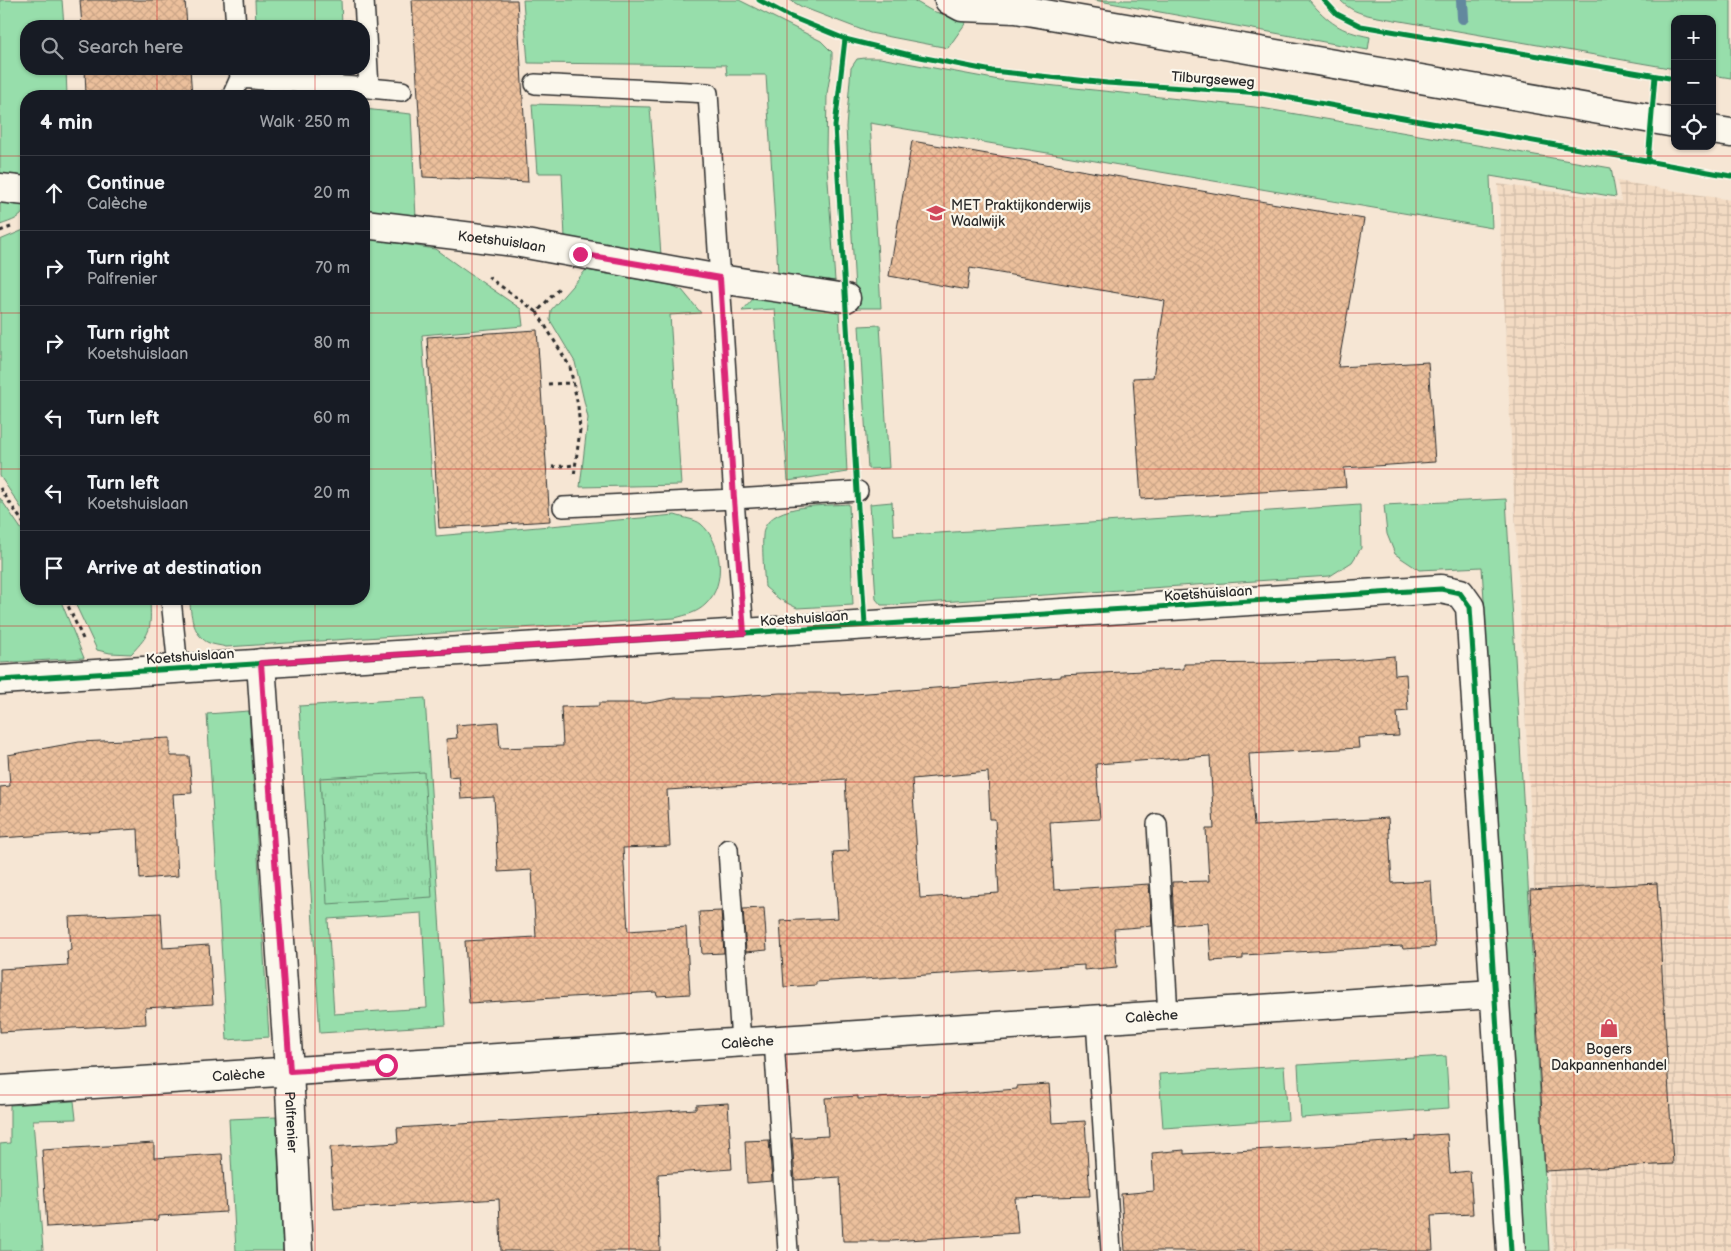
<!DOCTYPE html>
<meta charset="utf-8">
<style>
body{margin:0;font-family:"Balsamiq Sans",sans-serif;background:#242831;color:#f1f3f6}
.controls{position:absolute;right:15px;top:15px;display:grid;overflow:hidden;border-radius:10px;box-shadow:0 1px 4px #0004}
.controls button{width:45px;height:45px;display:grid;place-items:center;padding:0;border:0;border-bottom:1px solid #363941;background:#171b24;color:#f1f3f6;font:25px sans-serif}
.stop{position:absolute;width:15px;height:15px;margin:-11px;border:4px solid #db2777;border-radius:50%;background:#fff}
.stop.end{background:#db2777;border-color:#fff;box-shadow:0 1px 5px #0008}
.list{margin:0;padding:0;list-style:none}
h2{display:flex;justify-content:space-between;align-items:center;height:65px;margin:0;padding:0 20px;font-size:21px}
h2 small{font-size:16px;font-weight:400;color:#9ea1a6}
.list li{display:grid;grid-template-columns:32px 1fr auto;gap:15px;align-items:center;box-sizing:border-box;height:75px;padding:0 20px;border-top:1px solid #363941}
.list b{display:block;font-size:19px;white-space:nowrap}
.list p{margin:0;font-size:16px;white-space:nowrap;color:#9ea1a6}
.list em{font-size:16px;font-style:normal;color:#9ea1a6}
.icon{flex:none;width:28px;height:28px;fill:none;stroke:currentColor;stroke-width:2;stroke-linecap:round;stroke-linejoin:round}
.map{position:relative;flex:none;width:1731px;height:1251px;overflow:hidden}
.search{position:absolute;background:#171b24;box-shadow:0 1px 4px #0004;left:20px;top:20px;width:350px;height:55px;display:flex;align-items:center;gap:12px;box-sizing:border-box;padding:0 18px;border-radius:20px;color:#9ea1a6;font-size:19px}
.panel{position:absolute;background:#171b24;box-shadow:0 1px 4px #0004;left:20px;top:90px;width:350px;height:515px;border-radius:20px}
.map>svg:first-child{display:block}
.industrial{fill:url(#industrial-grid)}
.green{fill:#97deab;stroke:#61846b;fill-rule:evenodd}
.park{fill:url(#park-tufts);stroke:#61846b}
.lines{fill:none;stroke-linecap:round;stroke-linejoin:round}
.stream{stroke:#64889e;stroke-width:12}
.building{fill:url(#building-cross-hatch);stroke:#2b2b2b;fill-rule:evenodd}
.service-casing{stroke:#2b2b2b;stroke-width:22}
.minor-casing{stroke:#2b2b2b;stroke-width:31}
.tertiary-casing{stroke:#2b2b2b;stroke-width:31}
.path{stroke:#2b2b2b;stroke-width:3;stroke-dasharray:4 4;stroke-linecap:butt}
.service{stroke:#fbf7ec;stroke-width:19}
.minor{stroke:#fbf7ec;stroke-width:28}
.tertiary{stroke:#fbf7ec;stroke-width:28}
.cycleway-casing{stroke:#fbf7ec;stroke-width:8}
.cycleway{stroke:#00873e;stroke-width:5}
.route{stroke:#db2777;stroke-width:6}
.grid{fill:none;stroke:#d62828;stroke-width:1;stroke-opacity:0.55}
.labels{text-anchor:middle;stroke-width:4.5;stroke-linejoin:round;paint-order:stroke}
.street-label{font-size:14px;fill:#2b2b2b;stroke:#fbf7ec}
.poi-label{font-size:14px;fill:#2b2b2b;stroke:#fbf7ec;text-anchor:start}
</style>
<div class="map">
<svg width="1731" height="1251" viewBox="0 0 1731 1251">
<defs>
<pattern id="industrial-grid" width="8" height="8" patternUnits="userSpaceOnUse" patternTransform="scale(1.25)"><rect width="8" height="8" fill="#f3dbc3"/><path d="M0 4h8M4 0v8" fill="none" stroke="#d0bca8"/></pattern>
<pattern id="park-tufts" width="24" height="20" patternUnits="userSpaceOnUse" patternTransform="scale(1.25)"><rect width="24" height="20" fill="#97deab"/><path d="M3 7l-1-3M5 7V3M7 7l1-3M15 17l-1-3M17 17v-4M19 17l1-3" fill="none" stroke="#82bf93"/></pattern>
<pattern id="building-cross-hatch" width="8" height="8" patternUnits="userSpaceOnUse" patternTransform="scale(1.25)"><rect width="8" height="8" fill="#ecc09c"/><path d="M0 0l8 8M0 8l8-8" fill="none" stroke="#cba587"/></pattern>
</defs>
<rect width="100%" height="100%" fill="#f6e6d4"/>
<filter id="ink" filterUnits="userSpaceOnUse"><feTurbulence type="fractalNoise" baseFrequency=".02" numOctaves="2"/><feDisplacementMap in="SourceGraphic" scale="10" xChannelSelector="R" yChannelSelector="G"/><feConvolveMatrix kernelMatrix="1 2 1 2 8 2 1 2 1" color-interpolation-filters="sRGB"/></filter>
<g filter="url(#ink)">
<path class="industrial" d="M1617 181 1731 200V1251H1553L1498 184 1621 201Z"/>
<path class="green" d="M0 0H62L64 26H26V69H66L67 96H26V178L0 177Z
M255 0H341L342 26H256Z
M523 0H739L821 41 832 52V63L827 94 826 152 835 281 778 273 766 75H727L726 65 528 63Z
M790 0H913L932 11 967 21 948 48 870 33 802 7Z
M1094 0H1309C1329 23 1340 31 1370 37L1368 50Z
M1340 0H1731V78L1712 75V19H1675V69L1372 16C1358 13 1350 10 1340 0Z
M865 58H880L999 80 1255 107 1611 168 1616 197 1490 176 1492 228 870 123 881 308H856L846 127 851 68 857 59Z
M532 104 650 107 661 255 565 238 562 173H537Z
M364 109 411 114 416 218 364 211Z
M0 200 17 202 25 206C24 218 11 221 0 225Z
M26 229V515L0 476V240Z
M364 238 435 249 467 272 521 309 523 326 422 335 436 536 675 515C683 518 695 519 701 524 722 542 727 584 706 604 697 613 686 615 675 618L226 647C220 645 212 645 207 642 193 634 190 613 190 599H364Z
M586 270 671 285 682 290 701 313 670 315 681 485 580 487 588 418 575 362 550 320 551 310Z
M755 297 839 310 847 472 788 481 775 309 742 311Z
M880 325 889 468 868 469 859 326Z
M0 498 26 536V599H60L84 658 0 663Z
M1506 499 1549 1251H1524L1482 567 1419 570 1395 554 1387 534 1384 505Z
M892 502 894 536 1360 505 1361 548 1352 562 1330 576 895 605H881L876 599 870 504Z
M849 504 853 605 797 608 779 599 765 587C764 575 761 539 764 529 774 503 826 506 849 504Z
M73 599H150C151 629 152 632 131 654L110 653 97 650Z
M425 698 446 1025 320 1033 299 706ZM422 913 427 1008 334 1014 328 919Z
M249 711 269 1037 227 1040 207 714Z
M1446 1056 1449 1108 1301 1118 1298 1065Z
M1284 1066 1288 1120 1163 1128 1159 1074Z
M74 1101 76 1119 33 1120 43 1250 0 1251V1144L10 1143V1105Z
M276 1117 283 1251H236L229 1119Z"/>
<path class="park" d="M424 772 432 897 327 904 320 778Z"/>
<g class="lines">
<path class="stream" d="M1462 0 1463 18"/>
</g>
<path class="building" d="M80 0H185L187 26H82Z
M412 0H517L528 182 423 177Z
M85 69H190L192 96H86Z
M912 141 1364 219 1338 367 1428 362 1435 462 1344 468 1346 487 1141 499 1133 378 1153 377 1165 301 970 268 967 290 889 276Z
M537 330 550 521 439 528 427 337Z
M1394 656 1395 675 1406 674 1408 711 1397 712 1399 736 1358 738 1359 748 1249 754 1254 826 1388 818 1392 883 1431 881 1435 947 1403 949 1402 946 1243 955V959L1211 961 1208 923 1174 925 1172 882 1209 881 1206 829H1214L1210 756 1096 764 1100 819 1050 822 1054 890 1149 884 1152 926 1114 929 1117 967 1084 970V965L816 982V985L784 987 780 921 838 918 833 852 849 851 845 779 667 790 670 846 623 848 628 931 686 927 690 994 657 996 656 992 469 1003 465 941 536 937 532 870 498 872 494 797 461 799 459 776 449 777 446 739 457 738 456 725 498 722 500 748 563 746 561 707 599 706V703H647L675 698H711L780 693H841V695L949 687 1061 677V675L1184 669V664L1276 663 1352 660ZM988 772 990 819H995L999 893 920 898 912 779Z
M170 738V756H189L192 793 173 794 178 876 140 879 138 829 0 838V787L10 786 8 755 79 742Z
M1657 883 1673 1164 1545 1171 1530 890Z
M764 908 767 950 746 952 743 909Z
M721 911 724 953 702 954 699 912Z
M161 913 163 948 209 945 213 1004 145 1008 146 1024 0 1032V969L68 965 67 951 71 950 69 917Z
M1049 1084 1052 1123 1085 1121 1090 1196 1015 1198 1018 1233 892 1241H843L840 1177 795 1180 792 1138 828 1136 825 1098 858 1096V1099L966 1093 1017 1089V1086Z
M728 1103 732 1169 658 1174 660 1251H501L499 1199 334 1209 330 1147 398 1143 397 1128 652 1112 696 1109V1105Z
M1447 1134 1450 1173 1470 1171 1473 1214 1431 1216 1433 1251H1125L1121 1194 1154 1191 1152 1153 1184 1150V1154L1372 1143 1415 1140V1136Z
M769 1140 772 1181 747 1183 745 1141Z
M154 1143V1158L222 1154 226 1212 158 1216V1220L47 1227 42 1150Z"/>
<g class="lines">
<g class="service-casing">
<path id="service" d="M234 0 236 26
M240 78 369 88 364 0
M535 84 708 93 734 499 744 633
M369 88 402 91
M232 96 240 78 239 69
M563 507 734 499 858 491
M171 599 178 668
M1157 824 1168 1015
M728 849 741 1042
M1096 1020 1111 1251
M774 1040 788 1251"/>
</g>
<g class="minor-casing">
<g id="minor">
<path d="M0 188 26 191"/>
<path id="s1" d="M364 224 515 242 720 279 846 298"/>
<path id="s2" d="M261 663 289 1071 298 1251"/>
<path d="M0 680 1441 589 1460 593 1470 607 1511 1251"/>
<path id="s3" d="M0 1090 1494 994"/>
</g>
</g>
<g class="tertiary-casing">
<path id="tertiary" d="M949 0 962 7 1016 9 1675 123
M1712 130 1731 133"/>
</g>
<path class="path" d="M0 231 11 227
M488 277 537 312 560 287
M537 312 570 367 578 406 580 430 574 476
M548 384 573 383
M552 467 576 465
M0 488 26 527
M65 599 83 639"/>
<use href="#service" class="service"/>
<use href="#minor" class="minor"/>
<use href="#tertiary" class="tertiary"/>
<g class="cycleway-casing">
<path id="cycleway" d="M759 0 789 16 845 39 910 55 992 71 1107 83 1262 93 1731 176
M1324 0 1337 14 1361 26 1675 79
M845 39 835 126 865 625
M1648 162 1655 76
M0 680 1441 589 1460 593 1470 607 1511 1251"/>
</g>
<use href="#cycleway" class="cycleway"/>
</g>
</g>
<g class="lines" filter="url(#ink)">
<path class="route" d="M386 1065 290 1071 261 663 744 633 734 499 720 278 580 254"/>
</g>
<path class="grid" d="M157 0V26M315 0V26M472 0V1251M629 0V1251M787 0V1251M944 0V1251M1102 0V1251M1259 0V1251M1416 0V1251M1574 0V1251M157 69V96M315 69V96M0 156H26M364 156H1731M0 313H26M364 313H1731M0 469H26M364 469H1731M157 599V1251M315 599V1251M0 626H1731M0 782H1731M0 938H1731M0 1095H1731"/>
<defs>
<g id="university-bare" transform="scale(1.5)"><path d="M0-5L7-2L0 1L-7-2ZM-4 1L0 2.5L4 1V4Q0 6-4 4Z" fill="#d1495b" stroke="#fbf7ec" stroke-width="2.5" paint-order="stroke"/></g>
<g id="shop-bare" transform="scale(1.5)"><path d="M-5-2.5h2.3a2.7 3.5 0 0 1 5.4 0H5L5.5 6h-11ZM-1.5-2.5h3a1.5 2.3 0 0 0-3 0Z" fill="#d1495b" stroke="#fbf7ec" stroke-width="2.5" paint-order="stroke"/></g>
</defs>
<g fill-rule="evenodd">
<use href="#university-bare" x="936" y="213"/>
<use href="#shop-bare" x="1609" y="1028"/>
</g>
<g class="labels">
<g class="street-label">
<text transform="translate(1213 79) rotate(4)" y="5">Tilburgseweg</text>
<text dy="5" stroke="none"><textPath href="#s1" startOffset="139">Koetshuislaan</textPath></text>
<text transform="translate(1208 593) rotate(-4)" y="5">Koetshuislaan</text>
<text transform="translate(804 618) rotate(-4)" y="5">Koetshuislaan</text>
<text transform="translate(190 656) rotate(-4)" y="5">Koetshuislaan</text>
<text dy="5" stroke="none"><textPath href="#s3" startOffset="1154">Calèche</textPath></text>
<text dy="5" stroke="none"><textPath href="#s3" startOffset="749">Calèche</textPath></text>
<text dy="5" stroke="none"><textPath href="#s3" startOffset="239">Calèche</textPath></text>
<text dy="5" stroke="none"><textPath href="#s2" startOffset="460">Palfrenier</textPath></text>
</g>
<g class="poi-label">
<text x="951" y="210">MET Praktijkonderwijs<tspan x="951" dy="16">Waalwijk</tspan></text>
<text x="1609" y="1054" text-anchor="middle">Bogers<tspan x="1609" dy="16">Dakpannenhandel</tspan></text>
</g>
</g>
</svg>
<div class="controls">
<button>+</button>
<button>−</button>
<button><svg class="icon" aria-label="locate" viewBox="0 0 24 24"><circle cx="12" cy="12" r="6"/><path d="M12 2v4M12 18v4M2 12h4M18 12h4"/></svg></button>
</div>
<div class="stop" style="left:386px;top:1065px"></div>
<div class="stop end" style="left:580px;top:254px"></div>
<div class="search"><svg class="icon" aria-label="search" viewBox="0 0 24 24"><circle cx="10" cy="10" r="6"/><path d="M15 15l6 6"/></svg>Search here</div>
<section class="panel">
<h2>4 min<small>Walk · 250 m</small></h2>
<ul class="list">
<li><svg class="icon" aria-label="ahead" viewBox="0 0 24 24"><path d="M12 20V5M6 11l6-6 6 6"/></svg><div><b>Continue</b><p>Calèche</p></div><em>20 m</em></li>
<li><svg class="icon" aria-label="right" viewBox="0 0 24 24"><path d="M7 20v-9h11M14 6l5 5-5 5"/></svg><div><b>Turn right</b><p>Palfrenier</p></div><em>70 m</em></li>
<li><svg class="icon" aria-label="right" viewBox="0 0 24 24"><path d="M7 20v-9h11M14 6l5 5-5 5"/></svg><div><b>Turn right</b><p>Koetshuislaan</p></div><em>80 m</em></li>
<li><svg class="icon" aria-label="left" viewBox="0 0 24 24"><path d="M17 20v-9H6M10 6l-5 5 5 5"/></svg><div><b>Turn left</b></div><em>60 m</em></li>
<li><svg class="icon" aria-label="left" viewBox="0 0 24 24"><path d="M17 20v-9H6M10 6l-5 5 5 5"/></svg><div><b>Turn left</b><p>Koetshuislaan</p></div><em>20 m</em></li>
<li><svg class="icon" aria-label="arrive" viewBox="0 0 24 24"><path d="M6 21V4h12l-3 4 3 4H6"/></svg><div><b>Arrive at destination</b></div></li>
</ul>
</section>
</div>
